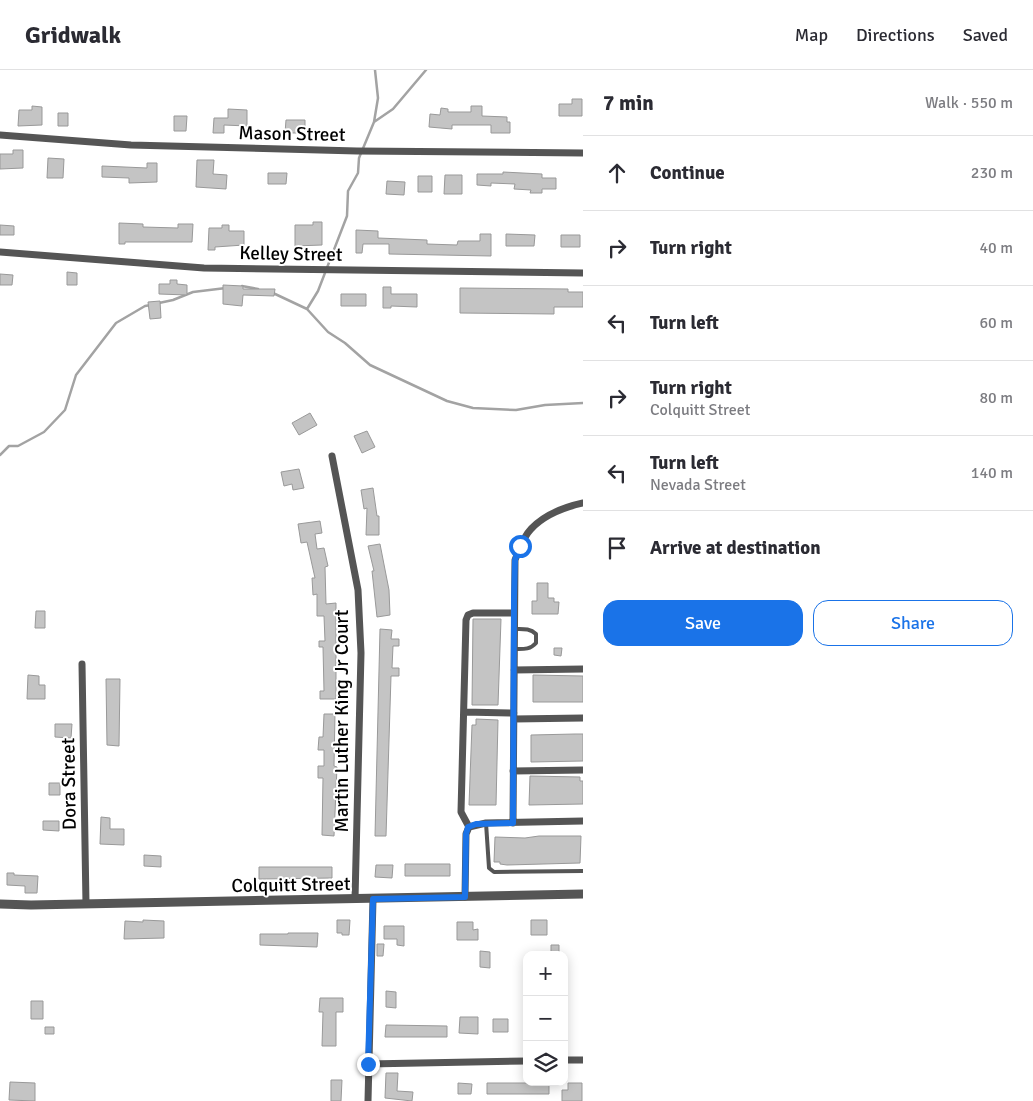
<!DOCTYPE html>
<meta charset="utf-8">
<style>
body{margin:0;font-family:Signika,sans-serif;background:#f7f7f7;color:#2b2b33}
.controls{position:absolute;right:15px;bottom:15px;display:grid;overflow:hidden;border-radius:10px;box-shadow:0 2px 12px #0003}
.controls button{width:45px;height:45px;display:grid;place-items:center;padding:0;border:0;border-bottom:1px solid #e1e1e2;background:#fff;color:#2b2b33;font:25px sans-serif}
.stop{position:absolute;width:15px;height:15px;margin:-11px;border:4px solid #1a73e8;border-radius:50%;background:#fff}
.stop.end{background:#1a73e8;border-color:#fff;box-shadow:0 1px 5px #0008}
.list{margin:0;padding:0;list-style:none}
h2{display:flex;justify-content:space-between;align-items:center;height:65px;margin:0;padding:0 20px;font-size:21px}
h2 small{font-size:16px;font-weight:400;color:#7c7c81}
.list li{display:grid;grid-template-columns:32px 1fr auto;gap:15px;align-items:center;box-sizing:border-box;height:75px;padding:0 20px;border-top:1px solid #e1e1e2}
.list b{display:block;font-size:19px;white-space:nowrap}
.list p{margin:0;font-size:16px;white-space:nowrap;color:#7c7c81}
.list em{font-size:16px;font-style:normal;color:#7c7c81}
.actions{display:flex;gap:10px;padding:15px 20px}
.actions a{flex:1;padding:11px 0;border:1px solid #1a73e8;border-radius:15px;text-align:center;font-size:18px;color:#1a73e8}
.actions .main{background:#1a73e8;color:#fff}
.icon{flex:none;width:28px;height:28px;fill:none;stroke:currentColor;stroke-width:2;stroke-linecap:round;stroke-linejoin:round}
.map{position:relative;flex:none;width:583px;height:1031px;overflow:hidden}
header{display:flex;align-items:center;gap:30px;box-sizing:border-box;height:70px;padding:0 25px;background:#fff;border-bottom:1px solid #e1e1e2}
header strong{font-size:24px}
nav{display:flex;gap:28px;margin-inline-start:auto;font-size:18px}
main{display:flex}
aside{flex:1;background:#fff}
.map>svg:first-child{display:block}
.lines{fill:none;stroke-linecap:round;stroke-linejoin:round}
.stream{stroke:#a3a3a3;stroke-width:2.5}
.building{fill:#c4c4c4;stroke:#999}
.service{stroke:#555;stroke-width:4}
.minor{stroke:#555;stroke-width:7}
.tertiary{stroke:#555;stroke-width:9}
.route{stroke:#1a73e8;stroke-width:6}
.labels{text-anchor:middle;stroke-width:4;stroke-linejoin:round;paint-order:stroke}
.street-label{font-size:19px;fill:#000;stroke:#fff}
</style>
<header>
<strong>Gridwalk</strong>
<nav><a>Map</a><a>Directions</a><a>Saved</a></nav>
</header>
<main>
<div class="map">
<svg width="583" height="1031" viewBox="0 0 583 1031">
<rect width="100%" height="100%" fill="#fff"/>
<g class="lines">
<path class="stream" d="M374 52 393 39 426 0
M242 216 258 219
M273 223 307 239 328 262 345 273 370 295 447 331 473 338 516 340 545 335 583 333
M159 233 173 230 193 222 226 218
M307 239 318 221 347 146 348 121 358 103 359 88 374 52 378 28 375 0
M0 385 9 376H18L44 362 65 340 76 305 116 253 145 236 151 235"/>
</g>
<path class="building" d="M572 29H582V46H559V34H572Z
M32 36 42 37V55L18 56 19 40H32Z
M471 36H482V46L507 47V52H510V63H491V55H452V59L429 57 430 44 440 45 441 38 448 39V42H471Z
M228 39 247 40V56L224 55V63H213L214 48H228Z
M58 43H68V56H58Z
M174 46H187L186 61H174Z
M286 50H305V63H285Z
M13 80H23V98L0 99V84H13Z
M48 88 64 89 63 108H47Z
M197 90H214L213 104 227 105 226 119 196 117Z
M147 93H157V112L129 113V108L102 107V96L147 98Z
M503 102 542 104V108H556V119H542V123H530L531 120 514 119 515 114 491 113V116L477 115V104H503Z
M268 103H287L286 114H268Z
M445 105H462V124H444Z
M418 106H432V122H418Z
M387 111 405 112 404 125 386 124Z
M313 152H322V175L295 176V155H313Z
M119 153 143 154V157L178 158V154H193L192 172H125V174H119Z
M0 155 14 156V165H0Z
M222 155H229V161H244V175L215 177V180H208L209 158H222Z
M356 160 378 161V168L427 170V174L457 175 458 171H480V164H491V186L389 184V174H363L362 183H356Z
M506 164 535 165 534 176H506Z
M561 165H580V177H561Z
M67 202 77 203V215H67Z
M0 204 13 205 12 215H0Z
M170 210H177V214L187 215V225L159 224V214H170Z
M223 215 243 216V219H275L274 226 243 225 242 236 223 234Z
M383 217H391V224H417V237L391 236V238H383Z
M460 218 568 219V222H583V237H554V244L460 243Z
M341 224H366V236H341Z
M160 231 161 248 150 249 148 232Z
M310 343 317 355 299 365 292 353Z
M367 361 375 377 362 383 354 366Z
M299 399 304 418 293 420 292 414 284 416 281 402Z
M373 418 377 446H379V465H366L367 438 364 439 361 420Z
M320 451 322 463 315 464 317 479 324 478 328 496 325 497 326 534 336 533V629H320V621H324L323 577H319V571H325L324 546H317V524L313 525 312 508H315L307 472 301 473 298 454Z
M380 474 389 520 390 545 377 547 372 501H374L368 476Z
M537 513H548V528H554V532H559L558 544H532V531H537Z
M36 541H45V558H35Z
M473 549H501L498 635H472Z
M380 559 392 560 391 569H399V576H393L392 598H399V606H391L386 766H375Z
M554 578H562L561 586 554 585Z
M28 605 39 606V615H45V629H27Z
M533 605 583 606V632H533Z
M106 609H120L119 676 107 675Z
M324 644H335L334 696 337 697 334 766 322 765 323 708H318V696H324V680H318L319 667H323Z
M476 649 498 650 496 735H469L472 655H476Z
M55 654H72L71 668 55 667Z
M575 664H583V691L531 692V665Z
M530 706 580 707V711H583V734L529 735Z
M49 713H60V725H49Z
M101 747 110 748V759H124V775L100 774Z
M43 751H59V761L43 760Z
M539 766H581L580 793 507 795 500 794V792H494L495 767 525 768Z
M144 785 161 786V797L144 796Z
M405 794H450V806H405Z
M376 795H393L392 808 375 807Z
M259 797H332V808L259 809Z
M7 803H14V805L38 806 37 823H25V816L7 815Z
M143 850 164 851V868L124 869 125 851 143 852Z
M337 850H350L349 865H342V863H337Z
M531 850H547V865H531Z
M457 852H473V860L478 859V870H457Z
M384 856H404V876L397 875V869H384Z
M288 863H318L317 877 260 875V864H288Z
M377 874H384L383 886H377Z
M551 875H559V883H551Z
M480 881 490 882V898L480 897Z
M386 921 396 922V938L386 937Z
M320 928H343V942H336V976H322L323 942H319Z
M31 931H43V949H31Z
M460 947H478V964L459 963Z
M493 949H508V962H493Z
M386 955 447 956V967H385Z
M45 957H54V964H45Z
M386 1003H398L397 1021 413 1022 412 1031 385 1028Z
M331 1010H342L341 1031H331Z
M10 1012 35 1013V1031L9 1030Z
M458 1013 472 1014 471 1024H458Z
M487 1013H549V1024H487Z
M568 1013H582V1031H562V1020H568Z"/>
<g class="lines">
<path class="service" d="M514 579C523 579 530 580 536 573V564C530 558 523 559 514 559
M486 753 489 798 494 802 583 801"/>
<path class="minor" d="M0 65 131 75 357 81 583 83
M0 182 204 198 583 203
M332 386 358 520 361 583 355 829
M82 594 86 834
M514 600 583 599
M464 642 514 643
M514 649 583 648
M513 701 583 700
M513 753 515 490C519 480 523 467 531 459 544 445 565 437 583 433
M469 757 461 742 466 550 468 545 473 543H514
M465 827 466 764 469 757 486 753 583 751
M564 990H583
M368 994 527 991
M368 1031 373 829"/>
<path class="tertiary" d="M0 834 31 835 583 824"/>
</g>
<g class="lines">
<path class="route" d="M368 994 373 829 465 827 466 764 468 757 476 754 513 753 514 528 515 490 520 476"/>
</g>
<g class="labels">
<g class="street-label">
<text transform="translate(292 63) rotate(1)" y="7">Mason Street</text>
<text transform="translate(291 183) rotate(1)" y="7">Kelley Street</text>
<text transform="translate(341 651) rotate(-90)" y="7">Martin Luther King Jr Court</text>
<text transform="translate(68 714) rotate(-91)" y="7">Dora Street</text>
<text transform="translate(291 814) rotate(-1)" y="7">Colquitt Street</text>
</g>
</g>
</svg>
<div class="controls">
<button>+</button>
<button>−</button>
<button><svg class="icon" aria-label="layers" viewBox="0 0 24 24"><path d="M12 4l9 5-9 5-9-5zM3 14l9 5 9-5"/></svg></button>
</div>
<div class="stop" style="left:520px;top:476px"></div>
<div class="stop end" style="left:368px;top:994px"></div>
</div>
<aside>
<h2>7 min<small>Walk · 550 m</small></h2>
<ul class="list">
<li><svg class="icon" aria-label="ahead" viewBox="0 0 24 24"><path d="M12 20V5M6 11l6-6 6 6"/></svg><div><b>Continue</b></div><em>230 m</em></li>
<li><svg class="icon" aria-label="right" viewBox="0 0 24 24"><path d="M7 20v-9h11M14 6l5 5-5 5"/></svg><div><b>Turn right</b></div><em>40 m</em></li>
<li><svg class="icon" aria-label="left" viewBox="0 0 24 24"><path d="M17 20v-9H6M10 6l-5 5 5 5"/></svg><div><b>Turn left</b></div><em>60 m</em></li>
<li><svg class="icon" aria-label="right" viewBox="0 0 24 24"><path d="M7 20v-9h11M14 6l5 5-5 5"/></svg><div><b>Turn right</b><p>Colquitt Street</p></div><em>80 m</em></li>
<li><svg class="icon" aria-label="left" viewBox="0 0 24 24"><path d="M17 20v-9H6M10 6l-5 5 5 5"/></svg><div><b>Turn left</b><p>Nevada Street</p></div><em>140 m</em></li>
<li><svg class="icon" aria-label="arrive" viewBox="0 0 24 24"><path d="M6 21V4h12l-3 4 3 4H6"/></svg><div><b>Arrive at destination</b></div></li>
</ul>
<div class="actions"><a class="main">Save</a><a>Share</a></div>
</aside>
</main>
